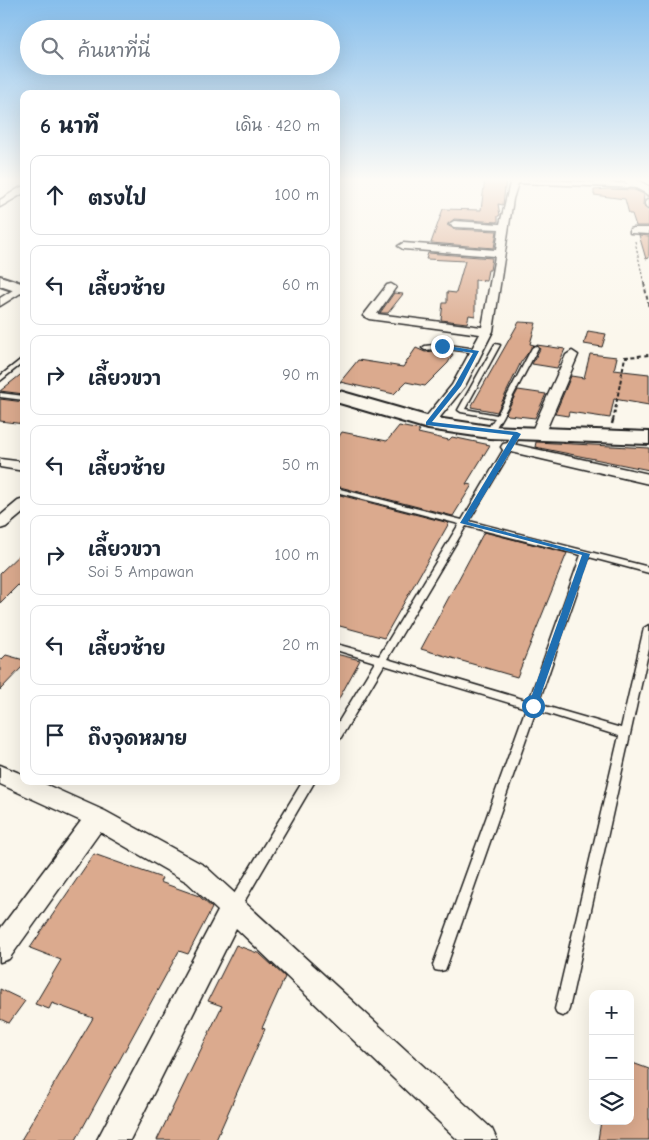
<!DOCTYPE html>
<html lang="th">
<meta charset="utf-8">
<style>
body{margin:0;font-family:"Comic Neue","Playpen Sans Thai",sans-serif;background:#f6f6f7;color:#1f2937}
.controls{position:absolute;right:15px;bottom:15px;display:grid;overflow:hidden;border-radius:10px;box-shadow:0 5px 20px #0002}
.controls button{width:45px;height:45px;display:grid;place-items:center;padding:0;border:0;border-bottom:1px solid #e0e1e3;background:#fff;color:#1f2937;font:25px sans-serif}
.stop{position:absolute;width:15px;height:15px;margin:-11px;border:4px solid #1f6fb2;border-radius:50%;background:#fff}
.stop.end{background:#1f6fb2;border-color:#fff;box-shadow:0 1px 5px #0008}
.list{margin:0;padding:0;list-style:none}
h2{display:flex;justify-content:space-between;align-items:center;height:65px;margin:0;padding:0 20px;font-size:21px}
h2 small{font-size:16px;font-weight:400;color:#747a83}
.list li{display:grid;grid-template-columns:32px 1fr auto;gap:15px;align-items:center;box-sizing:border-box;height:80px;margin:0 10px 10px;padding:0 10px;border:1px solid #e0e1e3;border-radius:10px}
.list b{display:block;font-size:19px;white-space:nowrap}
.list p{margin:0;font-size:16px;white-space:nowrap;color:#747a83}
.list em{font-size:16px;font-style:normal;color:#747a83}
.icon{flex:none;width:28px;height:28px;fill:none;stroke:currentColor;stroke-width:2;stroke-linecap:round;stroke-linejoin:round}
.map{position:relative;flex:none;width:649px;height:1140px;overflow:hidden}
.search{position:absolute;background:#fff;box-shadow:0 5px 20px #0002;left:20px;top:20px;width:320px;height:55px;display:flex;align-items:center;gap:12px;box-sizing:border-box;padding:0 18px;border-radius:28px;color:#747a83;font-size:19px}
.panel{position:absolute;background:#fff;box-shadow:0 5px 20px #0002;left:20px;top:90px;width:320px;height:695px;border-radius:10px}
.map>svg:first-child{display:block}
.building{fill:#dbaa8e;stroke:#1c1c1c}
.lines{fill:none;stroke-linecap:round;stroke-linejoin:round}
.lane-casing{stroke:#1c1c1c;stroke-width:3}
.street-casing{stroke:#1c1c1c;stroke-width:3}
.secondary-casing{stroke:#1c1c1c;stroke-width:4}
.primary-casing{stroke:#1c1c1c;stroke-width:3}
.path-far2{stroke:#1c1c1c;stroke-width:1;stroke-dasharray:2.5 2;stroke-linecap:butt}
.path-far1{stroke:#1c1c1c;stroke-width:2;stroke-dasharray:4 2.5;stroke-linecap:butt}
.path{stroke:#1c1c1c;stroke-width:2.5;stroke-dasharray:4.5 3;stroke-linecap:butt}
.lane{fill:#fbf7ec;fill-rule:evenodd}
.street{fill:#fbf7ec;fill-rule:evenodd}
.secondary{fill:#fbf7ec;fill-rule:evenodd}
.primary{fill:#fbf7ec;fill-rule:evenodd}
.route{fill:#1f6fb2}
</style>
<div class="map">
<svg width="649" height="1140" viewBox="0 0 649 1140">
<rect width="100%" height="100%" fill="#fbf7ec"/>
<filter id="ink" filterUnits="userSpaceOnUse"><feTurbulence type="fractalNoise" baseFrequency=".02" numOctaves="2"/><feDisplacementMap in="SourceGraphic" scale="10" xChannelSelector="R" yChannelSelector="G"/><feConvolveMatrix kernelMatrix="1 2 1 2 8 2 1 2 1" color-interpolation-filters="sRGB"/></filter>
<g filter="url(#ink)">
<path class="building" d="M485 179H506L503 205 498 204 500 215 498 216V222L454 219 447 225 454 229 497 231 494 248 431 243 443 209 481 210Z
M609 189 634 190 644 194 643 205 649 212V226H636L632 214H629L625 199 594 195V190Z
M639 235 649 236V258L646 259Z
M428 253 492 258 490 270H488L486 281 475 280V316L469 315 467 323 441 320 443 303H447V292L456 293 465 261 426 259Z
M394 293 403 294 388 313H380Z
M519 322 536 323 530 344 534 345 521 362 497 412 471 407Z
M588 331 606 334 602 347 584 344Z
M537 345 565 349 557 368 532 364 540 349Z
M416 348 425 352 434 351 453 354 448 363 425 386 406 382 394 394 340 382 358 360 403 367Z
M590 354 617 357 614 370 649 374V405L614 399 610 418 569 412 568 416 555 414 571 376 584 378Z
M24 372V394L0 391Z
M518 390 546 394 535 418 508 415 506 413Z
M0 399 24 402V424L0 421Z
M399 426 420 430 418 433 449 440 452 437 490 445 466 484 472 485 453 516 336 486V441L342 432 387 441Z
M536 442 649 448V470L535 447Z
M336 494 449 523 384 638 336 625Z
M484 532 567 553 517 677 421 649Z
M24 550V579L0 603V573Z
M336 654 360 660 336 704Z
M6 655 24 660V665L0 690V661Z
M94 854 162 878 160 882 199 896 212 908 188 954 179 951 76 1140H21L93 1018 52 1003 49 1009 35 1004 61 960 30 948Z
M236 945 260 954 285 977 262 1028 265 1029 216 1140H157L222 1006 208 1001Z
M0 989 25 1001 9 1023 0 1019Z
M630 1062 649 1069V1140H598L601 1121H630Z"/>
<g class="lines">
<g class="lane-casing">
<path id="lane" d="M336 179H340L338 183H336Z
M442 344 476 349 479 351 476 353 442 348 425 350 422 348 425 346Z
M495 344 500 345 465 409 497 415 532 348 535 346 538 348 502 417 492 434H489L485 432 495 418 461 412 458 410Z
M24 357V362L0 381V376Z
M0 393 24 396V400L0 397Z
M514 432H517L521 434 469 521 649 567V573L589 557 538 704 621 728 644 628 649 625V649L569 1009 567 1014 562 1016 557 1014 555 1009 619 736 536 710 447 965 445 970 440 971 435 970 433 965 526 708 384 665 340 739 336 740V726L375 662 336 650V644L379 656 459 524 336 492V488L462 520ZM466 526 581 555 529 701 387 659Z
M303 781H315L238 912 233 914 228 912 227 908 228 904Z"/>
</g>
<g class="street-casing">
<path id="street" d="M511 179 639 184 643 186 639 188 518 183 513 199 493 331 465 386 433 426H423L421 423 452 385 480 334 369 319 363 316 387 285 391 284 396 287 377 314 482 327 495 256 403 249 398 246 403 243 496 250 499 229 454 227 449 224 454 221 500 224Z
M21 187H24V193L0 207V200Z
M649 199V208L645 205 646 200Z
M633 228H649V234L630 233V229Z
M21 285H24V291L0 306V298Z
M572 351 578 355 544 435 542 438H532L530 435 566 355Z
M508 443 649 474V484L503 450 501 447 503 444Z
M0 459 24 462V471L0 467Z
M24 499V512L6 527 0 529V516L18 501Z
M0 765 24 775V781H38L105 811 205 866 492 1129 497 1140H458L236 928 130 1140H97L218 911 187 882 100 832 9 959 0 962V929L81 821 0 784Z"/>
</g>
<g class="secondary-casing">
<path id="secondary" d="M619 179H635L649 186V195Z
M0 276 24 284V294L0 286Z
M336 390 430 417 489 426 649 432V444L489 438 428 429 336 402Z"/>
</g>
<g class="primary-casing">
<path id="primary" d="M639 179H649V185Z"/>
</g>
<path class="path-far2" d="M635 241 644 284"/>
<path class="path-far1" d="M644 283 649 308
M613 421 625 357 649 355"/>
<path class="path" d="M612 424 613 420"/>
<use href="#lane" class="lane"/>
<use href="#street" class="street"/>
<use href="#secondary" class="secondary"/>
<use href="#primary" class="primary"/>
</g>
</g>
<linearGradient id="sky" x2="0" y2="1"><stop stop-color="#86beec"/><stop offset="0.53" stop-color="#fdfbf6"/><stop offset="1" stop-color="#fdfbf6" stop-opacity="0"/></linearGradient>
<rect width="649" height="339" fill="url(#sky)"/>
<path class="route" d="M442 345 479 351 461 386 432 422 517 432 521 434 468 522 590 554 537 706 533 709 528 706 582 555 460 523 513 435 426 425V422L455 385 473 353 440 348Z"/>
</svg>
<div class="controls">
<button>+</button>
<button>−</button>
<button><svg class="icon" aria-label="layers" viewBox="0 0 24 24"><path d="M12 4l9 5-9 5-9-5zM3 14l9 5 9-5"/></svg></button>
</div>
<div class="stop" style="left:533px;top:706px"></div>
<div class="stop end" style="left:442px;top:346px"></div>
<div class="search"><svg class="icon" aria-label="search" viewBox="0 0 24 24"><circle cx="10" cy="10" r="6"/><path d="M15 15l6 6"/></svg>ค้นหาที่นี่</div>
<section class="panel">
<h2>6 นาที<small>เดิน · 420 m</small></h2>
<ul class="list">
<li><svg class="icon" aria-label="ahead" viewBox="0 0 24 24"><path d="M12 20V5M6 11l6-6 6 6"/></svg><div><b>ตรงไป</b></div><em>100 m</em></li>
<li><svg class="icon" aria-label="left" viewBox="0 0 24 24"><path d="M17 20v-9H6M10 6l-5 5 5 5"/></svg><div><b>เลี้ยวซ้าย</b></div><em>60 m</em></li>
<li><svg class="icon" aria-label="right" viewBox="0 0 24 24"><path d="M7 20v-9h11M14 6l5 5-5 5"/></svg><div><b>เลี้ยวขวา</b></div><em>90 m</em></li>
<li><svg class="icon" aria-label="left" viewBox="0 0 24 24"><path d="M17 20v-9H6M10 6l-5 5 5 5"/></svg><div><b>เลี้ยวซ้าย</b></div><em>50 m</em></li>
<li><svg class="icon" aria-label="right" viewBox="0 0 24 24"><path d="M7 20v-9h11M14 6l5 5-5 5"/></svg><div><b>เลี้ยวขวา</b><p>Soi 5 Ampawan</p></div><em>100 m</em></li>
<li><svg class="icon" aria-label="left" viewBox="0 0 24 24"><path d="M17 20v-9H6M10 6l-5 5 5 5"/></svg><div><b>เลี้ยวซ้าย</b></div><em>20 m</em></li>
<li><svg class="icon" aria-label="arrive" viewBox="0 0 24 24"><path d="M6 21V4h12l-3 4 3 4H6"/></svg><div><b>ถึงจุดหมาย</b></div></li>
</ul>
</section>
</div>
